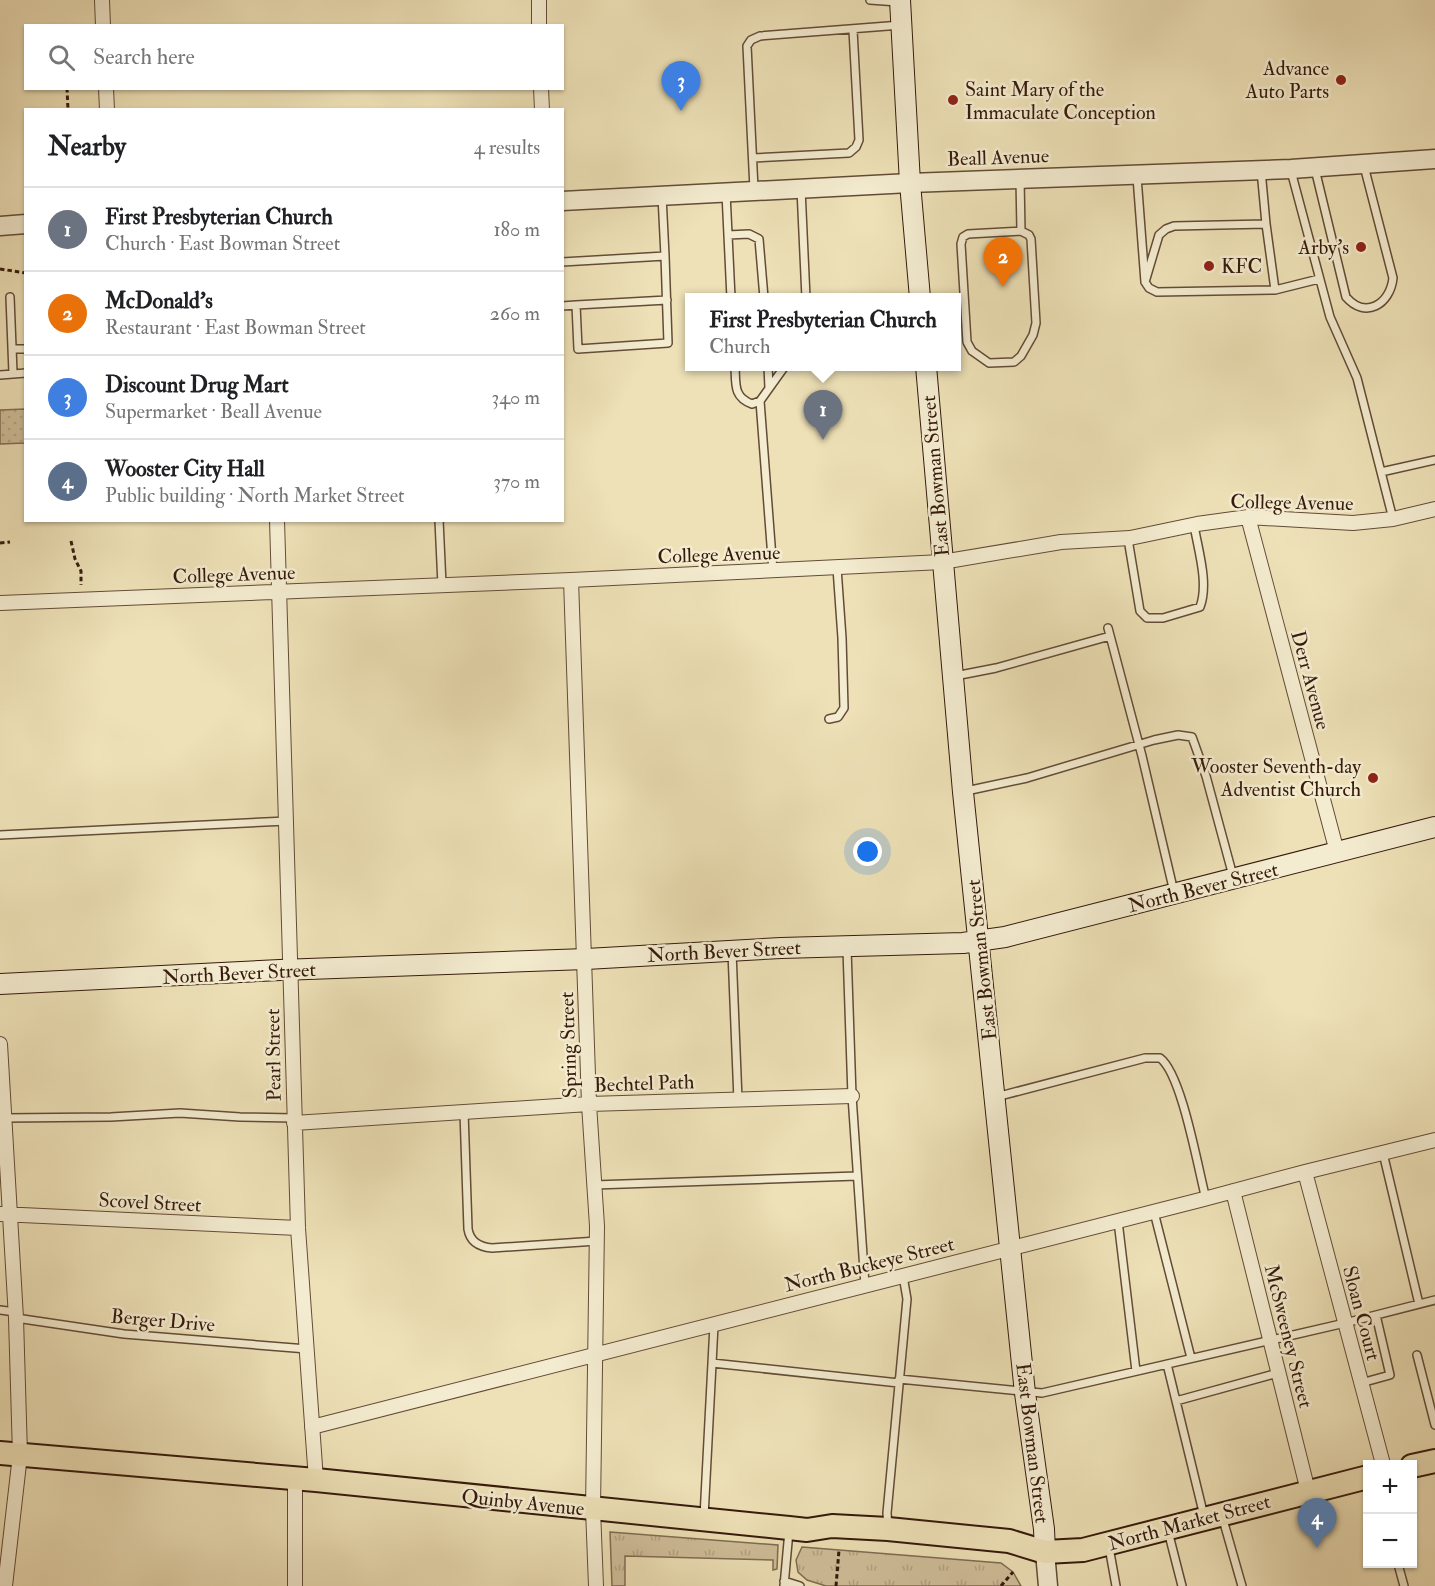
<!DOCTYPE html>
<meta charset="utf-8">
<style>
body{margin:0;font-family:"IM FELL Double Pica",serif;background:#f6f6f6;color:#202124}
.controls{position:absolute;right:18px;bottom:18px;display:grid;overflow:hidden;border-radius:0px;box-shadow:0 2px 4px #0004}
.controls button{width:54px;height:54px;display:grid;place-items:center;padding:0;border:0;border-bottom:2px solid #e0e0e0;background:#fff;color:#202124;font:30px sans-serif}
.you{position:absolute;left:868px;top:852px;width:21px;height:21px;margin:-15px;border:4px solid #fff;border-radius:50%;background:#1a73e8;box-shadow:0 0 0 9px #1a73e833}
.badge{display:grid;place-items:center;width:39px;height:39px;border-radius:50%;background:#8f2418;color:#fff;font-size:20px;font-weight:700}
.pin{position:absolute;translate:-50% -50px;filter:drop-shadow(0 2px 3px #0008)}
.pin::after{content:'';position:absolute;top:32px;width:21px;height:18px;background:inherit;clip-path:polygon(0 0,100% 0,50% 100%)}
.popup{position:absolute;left:685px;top:293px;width:276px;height:78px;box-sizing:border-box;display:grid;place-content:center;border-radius:0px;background:#fff;filter:drop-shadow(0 2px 4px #0005);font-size:20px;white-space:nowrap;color:#757577}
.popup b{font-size:22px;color:#202124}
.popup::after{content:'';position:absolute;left:50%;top:100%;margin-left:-12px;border:12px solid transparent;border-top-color:#fff}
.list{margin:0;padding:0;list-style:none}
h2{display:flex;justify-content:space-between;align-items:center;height:78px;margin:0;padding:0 24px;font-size:26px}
h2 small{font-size:20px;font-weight:400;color:#757577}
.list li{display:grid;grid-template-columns:39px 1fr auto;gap:18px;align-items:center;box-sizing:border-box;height:84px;padding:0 24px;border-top:2px solid #e0e0e0}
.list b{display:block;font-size:22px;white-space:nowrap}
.list p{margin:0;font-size:20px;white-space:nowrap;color:#757577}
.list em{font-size:20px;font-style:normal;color:#757577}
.icon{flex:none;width:33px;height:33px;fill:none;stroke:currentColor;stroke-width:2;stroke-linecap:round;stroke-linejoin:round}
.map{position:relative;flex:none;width:1435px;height:1586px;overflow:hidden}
.search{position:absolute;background:#fff;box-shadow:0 2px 4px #0004;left:24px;top:24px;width:540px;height:66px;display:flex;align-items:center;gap:15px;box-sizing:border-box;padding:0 21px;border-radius:0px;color:#757577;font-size:22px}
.panel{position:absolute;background:#fff;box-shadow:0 2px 4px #0004;left:24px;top:108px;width:540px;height:414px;border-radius:0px}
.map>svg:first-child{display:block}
.grass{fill:url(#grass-tufts);stroke:#826c53;stroke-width:1.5}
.garden{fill:url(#garden-dots);stroke:#826c53;stroke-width:1.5}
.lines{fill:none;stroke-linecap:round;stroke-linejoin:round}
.service-casing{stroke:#634c37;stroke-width:10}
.minor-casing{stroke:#634c37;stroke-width:16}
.tertiary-casing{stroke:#634c37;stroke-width:21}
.secondary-casing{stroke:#351a0c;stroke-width:22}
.primary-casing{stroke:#351a0c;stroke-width:26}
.path{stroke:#351a0c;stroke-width:3;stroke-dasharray:4.5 3;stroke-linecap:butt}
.service{stroke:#f4ecd0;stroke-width:7}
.minor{stroke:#f4ecd0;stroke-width:14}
.tertiary{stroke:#f4ecd0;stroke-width:18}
.secondary{stroke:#f4ecd0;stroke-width:20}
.primary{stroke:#eee1b7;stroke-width:22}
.poi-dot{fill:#8f2418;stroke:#f4ecd0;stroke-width:2}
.labels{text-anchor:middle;stroke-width:5;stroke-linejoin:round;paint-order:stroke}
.poi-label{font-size:20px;fill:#351a0c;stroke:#f4ecd0;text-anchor:end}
.street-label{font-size:20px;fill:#351a0c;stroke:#f4ecd0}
</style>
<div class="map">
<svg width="1435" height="1586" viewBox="0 0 1435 1586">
<defs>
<pattern id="grass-tufts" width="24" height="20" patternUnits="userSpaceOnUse" patternTransform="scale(1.5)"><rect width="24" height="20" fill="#cfbf9a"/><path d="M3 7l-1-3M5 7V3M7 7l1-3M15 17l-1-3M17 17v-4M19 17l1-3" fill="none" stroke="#b2a484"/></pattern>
<pattern id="garden-dots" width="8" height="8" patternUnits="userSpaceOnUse" patternTransform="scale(1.5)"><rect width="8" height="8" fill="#cfbf9a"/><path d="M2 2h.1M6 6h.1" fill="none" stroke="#b2a484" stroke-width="1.8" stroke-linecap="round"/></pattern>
</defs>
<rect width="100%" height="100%" fill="#eee1b7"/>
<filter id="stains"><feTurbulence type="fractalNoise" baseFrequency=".00333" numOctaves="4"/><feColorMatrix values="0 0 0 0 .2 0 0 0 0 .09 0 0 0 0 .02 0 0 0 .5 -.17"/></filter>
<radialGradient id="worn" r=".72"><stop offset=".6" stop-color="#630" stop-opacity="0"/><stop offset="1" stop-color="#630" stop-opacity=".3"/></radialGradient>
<path class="grass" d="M610 1532 778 1545 777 1569 773 1570V1560L625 1556V1586H612Z
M802 1547 1001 1563 1013 1572 1021 1586H826L807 1580 798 1572 796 1560Z"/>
<path class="garden" d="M25 409V443L0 444V410Z"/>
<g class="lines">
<g class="service-casing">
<path id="service" d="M870 0 898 2
M753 158 849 153 856 147 859 140 853 30
M1315 169 1346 297C1365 319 1390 305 1393 278L1364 166
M1261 170 1266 224
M1291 171 1330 317 1357 378 1393 519
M1137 177 1145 282 1149 288 1157 292 1275 290 1266 224 1174 226 1166 229 1159 235 1145 282
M1020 179 1021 231
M754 189 747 46 751 40 760 36 901 25
M801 189 806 298
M726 193 731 298
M662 196 665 256
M1021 231 1029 235 1031 239 1036 323 1033 335 1021 356 1014 362 989 363 972 351 967 342 961 244 963 237 968 234Z
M728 235 749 234 759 239 764 298
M562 262 665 256 668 343 578 349 576 305 562 306
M1275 290 1319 279
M10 297 13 373
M576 305 667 300
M12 349H26
M735 366C736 384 733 397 752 404L760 401
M768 366 769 388
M0 375 26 373
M1381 472 1435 460
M439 520 442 585
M1128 539 1140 611 1147 618H1163L1200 607C1209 583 1198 550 1194 525
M773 571 760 401 785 366
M1108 628 1142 756 1174 892
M955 676 996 668 1110 636
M829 719 838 717 844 708 842 638 837 568
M966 791 1027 778 1154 740 1178 735 1192 737 1206 776 1233 876
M0 835 287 821
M847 949 852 1096 865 1285
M732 952 738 1100
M996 1097 1145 1058H1160C1182 1074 1198 1169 1206 1199
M464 1112 468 1229C470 1242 480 1247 492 1248L597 1241
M5 1118 111 1117 180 1113 240 1117 294 1118
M1383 1153 1419 1304
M594 1185 857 1176
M1154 1212 1191 1358
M1118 1221 1136 1371
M0 1310 15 1312
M16 1318 124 1334 307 1349
M1417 1355 1435 1425
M712 1363 899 1383
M1167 1364 1204 1516
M899 1379 1042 1393 1345 1323 1435 1300
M1361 1383 1390 1375 1376 1315
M1176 1401 1278 1373
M1222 1516 1242 1586
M704 1517 714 1325
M888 1527 887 1513 907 1299 903 1276
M1168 1531 1182 1586
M1109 1547 1116 1586
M1398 1564 1404 1586
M784 1581 800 1586
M784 1586 789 1531"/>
</g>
<g class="minor-casing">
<path id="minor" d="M102 0 103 26
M539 0V26
M106 88 107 110
M541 88 542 110
M1248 517 1337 852
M277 520 298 1228 316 1480
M571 580 589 1104 597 1226 593 1509 596 1586
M0 603 571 580 942 562 1061 542 1130 538 1197 524 1248 517 1353 523 1393 519 1435 509
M0 1044 16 1318 20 1455 5 1586
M294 1123 589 1104 852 1096
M1305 1172 1383 1464
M1233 1191 1308 1491
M0 1214 298 1228
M312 1427 1204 1199 1305 1172 1435 1140
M295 1479V1586"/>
</g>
<g class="tertiary-casing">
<path id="tertiary" d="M562 201 910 183 1291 169 1435 159
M0 226 26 224
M1045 1552 1048 1586"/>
</g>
<g class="secondary-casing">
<path id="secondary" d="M900 0 910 183 920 298
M926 366 963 792 1025 1393 1044 1529 1045 1552
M0 984 280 970 586 959 781 948 963 943 1005 937 1435 827"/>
</g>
<g class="primary-casing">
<path id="primary" d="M0 1453 316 1480 789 1528 807 1530 832 1526 888 1529 1009 1541 1045 1552 1083 1550 1368 1477
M1412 1466 1435 1461"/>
</g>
<path class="path" d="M67 88 68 110
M0 269 26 273
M71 541 75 559 81 571V585
M0 543 10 542
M836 1586 839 1550
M1001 1586 1013 1572"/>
<use href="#service" class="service"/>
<use href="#minor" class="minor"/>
<use href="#tertiary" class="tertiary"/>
<use href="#secondary" class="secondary"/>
<use href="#primary" class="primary"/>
</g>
<g class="poi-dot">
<circle cx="1341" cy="80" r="6"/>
<circle cx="953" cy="100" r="6"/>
<circle cx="1361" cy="247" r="6"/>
<circle cx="1209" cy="266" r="6"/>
<circle cx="1373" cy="778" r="6"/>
</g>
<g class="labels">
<g class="poi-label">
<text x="1329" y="75">Advance<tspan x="1329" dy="23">Auto Parts</tspan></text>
<text x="965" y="96" text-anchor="start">Saint Mary of the<tspan x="965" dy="23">Immaculate Conception</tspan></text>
<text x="1349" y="254">Arby's</text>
<text x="1221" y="273" text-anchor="start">KFC</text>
<text x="1361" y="773">Wooster Seventh-day<tspan x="1361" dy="23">Adventist Church</tspan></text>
</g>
<g class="street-label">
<text transform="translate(998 157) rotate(-2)" y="7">Beall Avenue</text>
<text transform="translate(935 476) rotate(-95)" y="7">East Bowman Street</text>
<text transform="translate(1292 502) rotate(1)" y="7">College Avenue</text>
<text transform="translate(719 554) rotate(-2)" y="7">College Avenue</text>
<text transform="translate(234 574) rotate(-2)" y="7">College Avenue</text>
<text transform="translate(1311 680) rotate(75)" y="7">Derr Avenue</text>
<text transform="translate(1203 887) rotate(-14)" y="7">North Bever Street</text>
<text transform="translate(724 951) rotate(-3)" y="7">North Bever Street</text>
<text transform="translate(981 960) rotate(-96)" y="7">East Bowman Street</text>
<text transform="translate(239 973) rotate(-3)" y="7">North Bever Street</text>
<text transform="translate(568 1045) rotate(-92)" y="7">Spring Street</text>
<text transform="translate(273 1055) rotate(-91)" y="7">Pearl Street</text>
<text transform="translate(644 1083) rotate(-2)" y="7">Bechtel Path</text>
<text transform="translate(150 1202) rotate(3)" y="7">Scovel Street</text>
<text transform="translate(869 1264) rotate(-14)" y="7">North Buckeye Street</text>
<text transform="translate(1362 1313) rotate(75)" y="7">Sloan Court</text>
<text transform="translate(163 1320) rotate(5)" y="7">Berger Drive</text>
<text transform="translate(1289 1336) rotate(76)" y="7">McSweeney Street</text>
<text transform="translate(1033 1443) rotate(83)" y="7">East Bowman Street</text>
<text transform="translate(523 1502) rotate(6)" y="7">Quinby Avenue</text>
<text transform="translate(1189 1522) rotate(-15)" y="7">North Market Street</text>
</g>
</g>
<rect width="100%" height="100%" filter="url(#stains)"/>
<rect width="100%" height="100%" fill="url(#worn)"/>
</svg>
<div class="controls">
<button>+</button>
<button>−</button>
</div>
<div class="you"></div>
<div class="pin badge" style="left:823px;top:440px;background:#6b7280">1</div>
<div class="popup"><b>First Presbyterian Church</b>Church</div>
<div class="pin badge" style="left:1003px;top:287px;background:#e8710a">2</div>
<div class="pin badge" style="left:681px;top:111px;background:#3f7fe0">3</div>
<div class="pin badge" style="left:1317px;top:1548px;background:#5c6f8a">4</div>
<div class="search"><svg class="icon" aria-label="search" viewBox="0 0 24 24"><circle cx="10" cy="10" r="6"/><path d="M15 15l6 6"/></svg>Search here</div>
<section class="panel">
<h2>Nearby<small>4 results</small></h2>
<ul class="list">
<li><span class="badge" style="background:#6b7280">1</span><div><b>First Presbyterian Church</b><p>Church · East Bowman Street</p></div><em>180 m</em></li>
<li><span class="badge" style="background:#e8710a">2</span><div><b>McDonald's</b><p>Restaurant · East Bowman Street</p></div><em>260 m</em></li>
<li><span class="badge" style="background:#3f7fe0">3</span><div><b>Discount Drug Mart</b><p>Supermarket · Beall Avenue</p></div><em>340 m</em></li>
<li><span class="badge" style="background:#5c6f8a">4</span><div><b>Wooster City Hall</b><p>Public building · North Market Street</p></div><em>370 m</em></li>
</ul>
</section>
</div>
